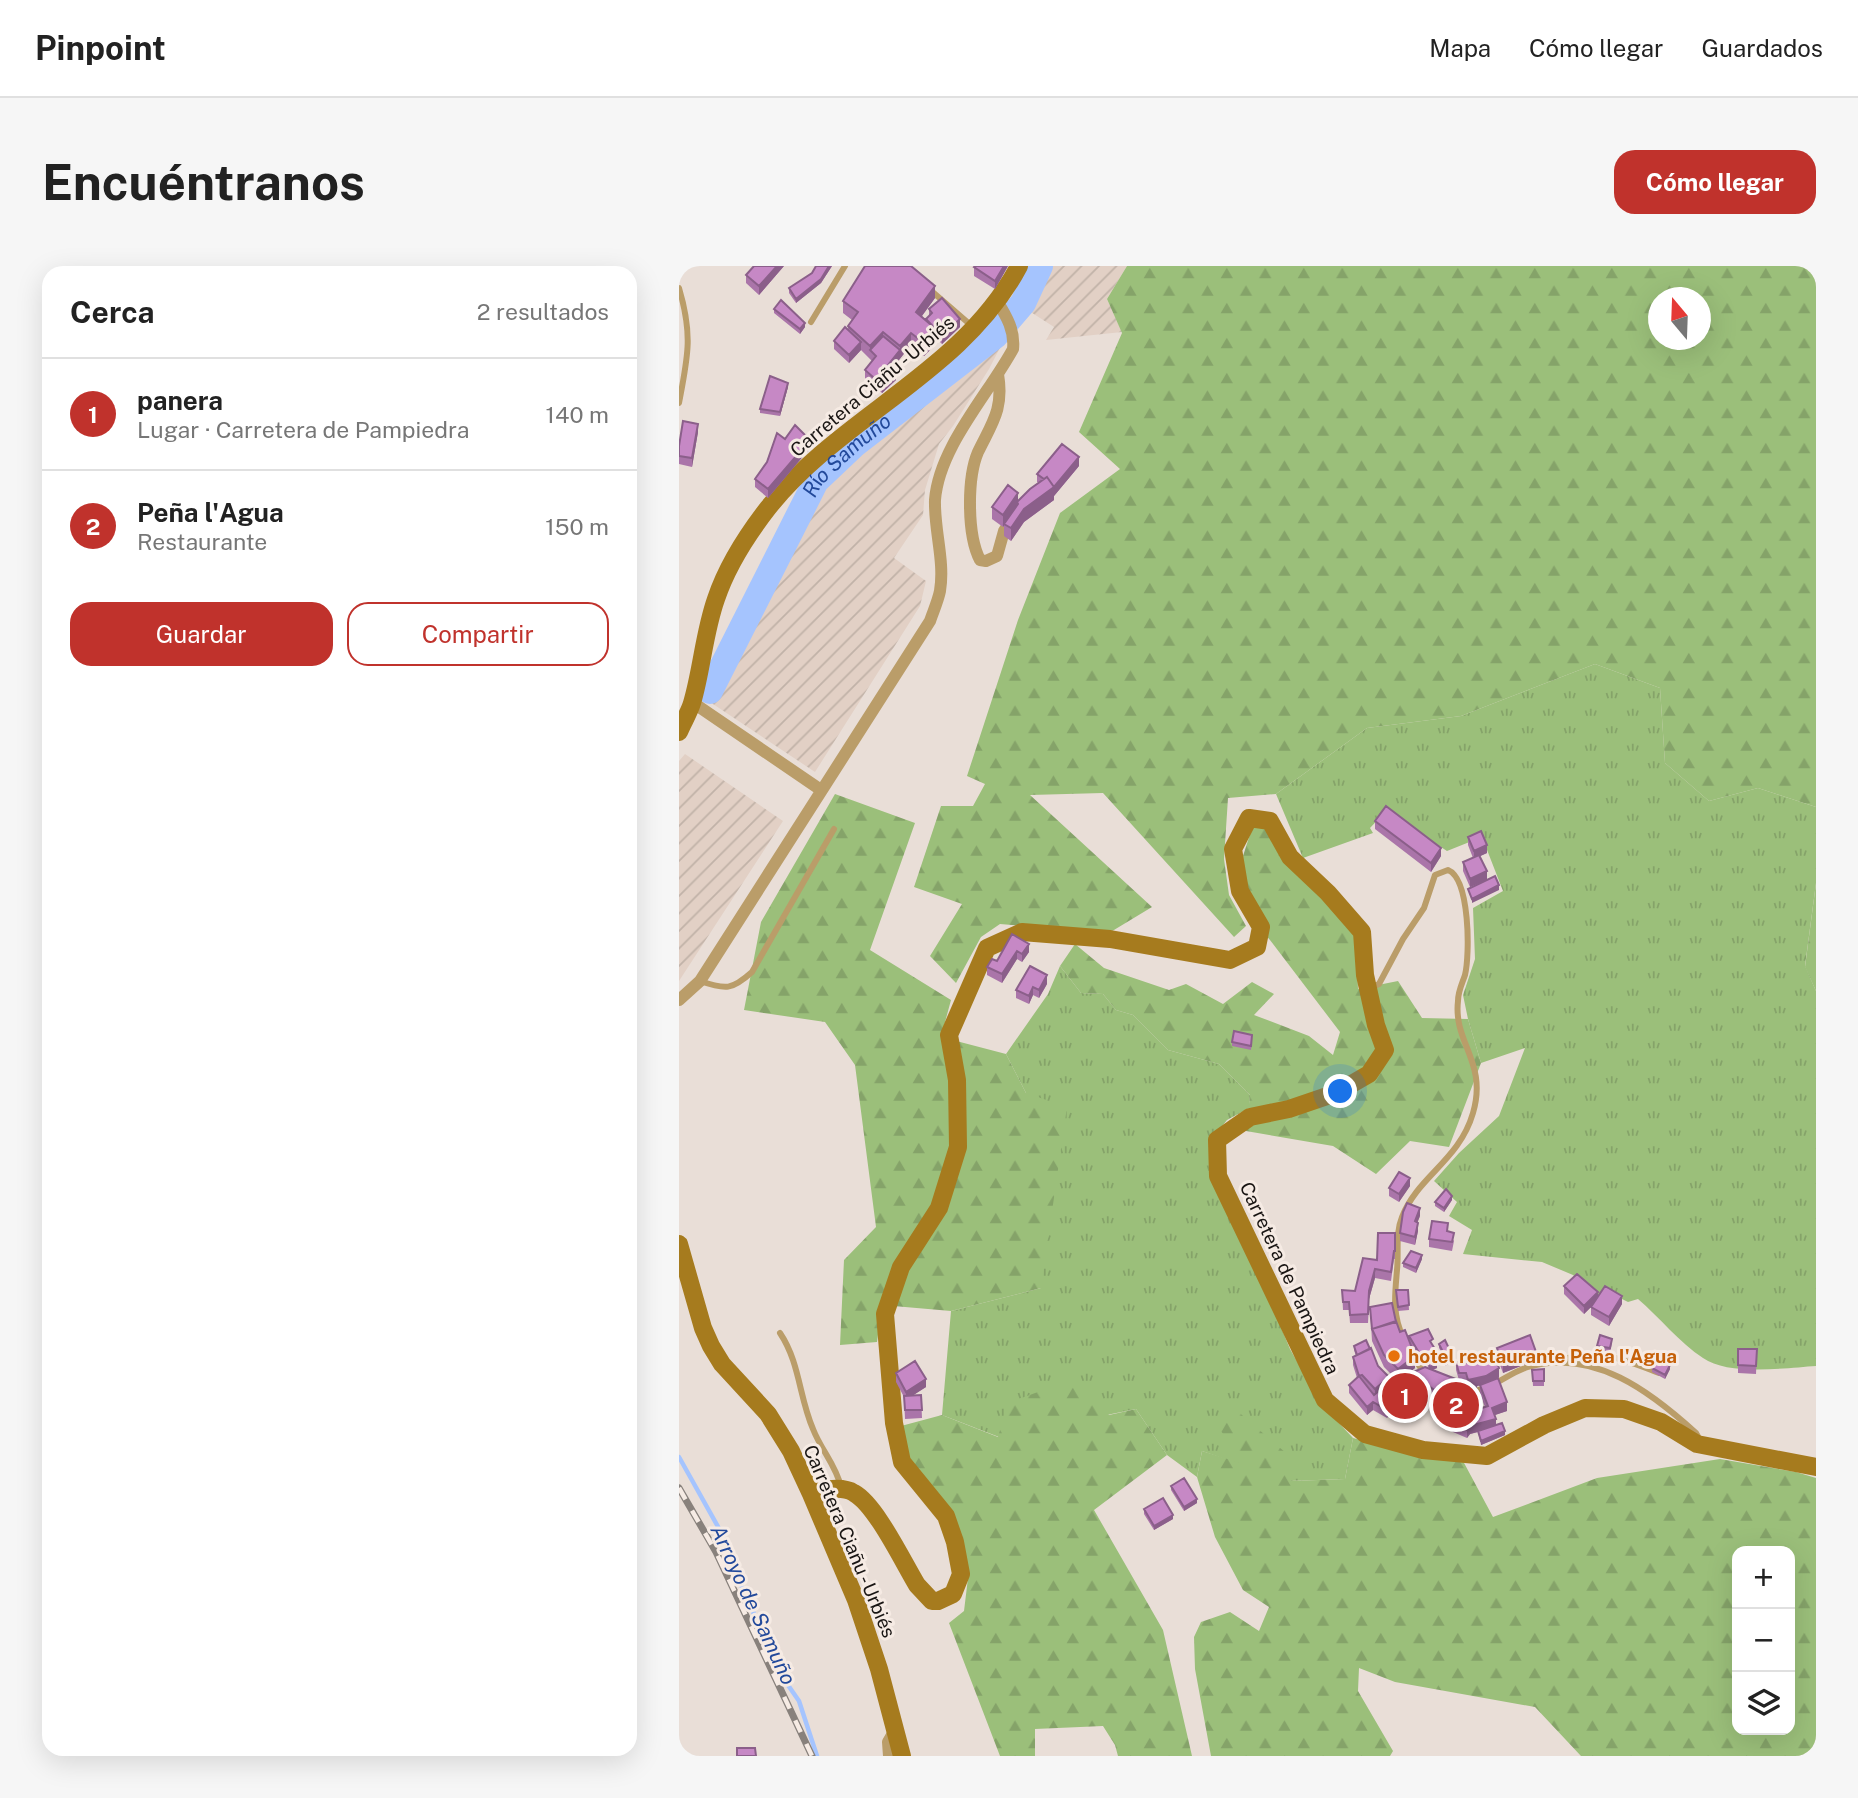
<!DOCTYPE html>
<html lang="es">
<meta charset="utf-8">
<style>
body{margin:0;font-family:"Public Sans",sans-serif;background:#f6f6f6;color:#222}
.controls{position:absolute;right:21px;bottom:21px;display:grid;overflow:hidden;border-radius:14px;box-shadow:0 7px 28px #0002}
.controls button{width:63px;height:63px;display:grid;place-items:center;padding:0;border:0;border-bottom:2px solid #e0e0e0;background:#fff;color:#222;font:35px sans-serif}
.compass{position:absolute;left:969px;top:21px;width:63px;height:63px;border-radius:50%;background:#fff;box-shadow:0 7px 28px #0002;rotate:341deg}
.you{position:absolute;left:662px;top:826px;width:24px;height:24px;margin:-18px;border:5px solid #fff;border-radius:50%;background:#1a73e8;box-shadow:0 0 0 10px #1a73e833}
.badge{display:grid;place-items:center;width:46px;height:46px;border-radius:50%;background:#c0322c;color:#fff;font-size:23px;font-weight:700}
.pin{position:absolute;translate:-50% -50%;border:4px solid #fff;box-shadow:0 2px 7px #0006}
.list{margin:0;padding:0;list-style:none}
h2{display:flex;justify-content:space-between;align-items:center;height:91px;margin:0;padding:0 28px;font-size:30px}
h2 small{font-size:23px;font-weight:400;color:#767676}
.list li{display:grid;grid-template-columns:46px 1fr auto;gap:21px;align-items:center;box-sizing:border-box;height:112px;padding:0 28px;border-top:2px solid #e0e0e0}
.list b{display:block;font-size:26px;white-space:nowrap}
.list p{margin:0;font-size:23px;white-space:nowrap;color:#767676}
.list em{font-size:23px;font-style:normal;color:#767676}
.actions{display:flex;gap:14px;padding:21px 28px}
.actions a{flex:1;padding:16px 0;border:2px solid #c0322c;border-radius:21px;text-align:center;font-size:24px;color:#c0322c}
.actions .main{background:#c0322c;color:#fff}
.icon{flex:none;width:38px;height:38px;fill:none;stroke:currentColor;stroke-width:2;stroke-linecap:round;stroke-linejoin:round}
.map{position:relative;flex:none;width:1137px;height:1490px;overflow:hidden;border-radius:21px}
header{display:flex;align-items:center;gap:42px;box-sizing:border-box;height:98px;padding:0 35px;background:#fff;border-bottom:2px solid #e0e0e0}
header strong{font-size:33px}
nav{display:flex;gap:38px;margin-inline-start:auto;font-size:24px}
.intro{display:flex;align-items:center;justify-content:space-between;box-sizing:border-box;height:168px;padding:0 42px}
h1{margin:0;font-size:49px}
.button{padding:18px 32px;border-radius:21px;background:#c0322c;color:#fff;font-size:24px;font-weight:700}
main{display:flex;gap:42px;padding:0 42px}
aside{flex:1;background:#fff;border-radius:21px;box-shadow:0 7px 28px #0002}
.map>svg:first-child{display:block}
.industrial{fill:url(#industrial-furrows)}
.grass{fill:url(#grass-tufts)}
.forest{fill:url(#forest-firs);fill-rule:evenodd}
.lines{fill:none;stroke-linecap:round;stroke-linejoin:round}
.stream{stroke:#a5c4fe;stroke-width:4.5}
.river{stroke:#a5c4fe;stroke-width:26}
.lane{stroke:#ba9d69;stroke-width:6}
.street{stroke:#ba9d69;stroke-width:12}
.secondary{stroke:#a67b1e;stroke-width:18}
.rail-casing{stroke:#88817c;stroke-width:7}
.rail{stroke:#f6ebe4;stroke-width:4.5;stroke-dasharray:13;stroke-linecap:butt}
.wall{fill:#aa75a9;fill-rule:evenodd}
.shaded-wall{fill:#8b5f8a}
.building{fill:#c688c5;stroke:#8b5f8a;stroke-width:2}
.food-dot{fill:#e8710a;stroke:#f6ebe4;stroke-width:2.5}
.labels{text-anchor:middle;stroke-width:6;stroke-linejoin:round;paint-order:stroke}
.street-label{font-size:19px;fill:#191513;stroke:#f6ebe4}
.food-label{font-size:19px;font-weight:bold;fill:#c56008;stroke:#f6ebe4;text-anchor:start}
.water-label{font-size:21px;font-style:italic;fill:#22499b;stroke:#f6ebe4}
</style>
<header>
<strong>Pinpoint</strong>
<nav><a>Mapa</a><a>Cómo llegar</a><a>Guardados</a></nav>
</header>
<div class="intro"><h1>Encuéntranos</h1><a class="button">Cómo llegar</a></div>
<main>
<aside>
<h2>Cerca<small>2 resultados</small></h2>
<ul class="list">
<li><span class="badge">1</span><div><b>panera</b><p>Lugar · Carretera de Pampiedra</p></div><em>140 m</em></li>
<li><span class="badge">2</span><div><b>Peña l'Agua</b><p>Restaurante</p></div><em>150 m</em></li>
</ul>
<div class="actions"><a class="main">Guardar</a><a>Compartir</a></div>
</aside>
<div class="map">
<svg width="1137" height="1490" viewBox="0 0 1137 1490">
<defs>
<pattern id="industrial-furrows" width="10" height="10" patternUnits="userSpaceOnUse" patternTransform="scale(1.75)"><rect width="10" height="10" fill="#e2d0c5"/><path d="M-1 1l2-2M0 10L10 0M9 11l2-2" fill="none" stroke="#c1b2a8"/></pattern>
<pattern id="grass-tufts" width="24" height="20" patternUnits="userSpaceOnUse" patternTransform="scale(1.75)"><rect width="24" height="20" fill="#9bbf7a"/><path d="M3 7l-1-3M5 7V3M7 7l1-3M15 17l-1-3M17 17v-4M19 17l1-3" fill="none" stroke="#85a369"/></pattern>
<pattern id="forest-firs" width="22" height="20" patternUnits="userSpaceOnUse" patternTransform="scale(1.75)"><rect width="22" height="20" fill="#9bbf7a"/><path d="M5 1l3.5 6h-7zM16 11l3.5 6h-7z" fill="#85a369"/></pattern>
</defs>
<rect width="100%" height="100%" fill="#e9ded7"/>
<path class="industrial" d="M368 0H448L428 33 443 66 367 74 375 61 347 43Z
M323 72V78L310 103 274 160 260 178 246 224 244 249 215 292 247 315 241 340 136 506 31 436 139 219 181 181Z
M6 488 104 555 0 715V495Z"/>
<path class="grass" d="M916 398 981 422 986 497 1030 535 1079 522 1137 541V617L1126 700 1137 725V1100C1107 1102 1049 1110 1024 1092 1001 1077 980 1051 959 1033L949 1036 925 1024 920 1030 894 1009 863 996 784 988 793 964 770 950 778 936 755 915 780 887 820 850 846 782 802 797 789 753 784 729 796 693 794 642 824 625 803 571 768 585 707 545 691 562 694 567 624 592 597 528 688 462 782 450Z
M381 700 402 727 424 728 437 744 454 749 489 784 540 798 571 829 570 842 548 854 533 873 581 1011 611 1083 641 1137 674 1172 666 1213 610 1215 523 1185 518 1211 488 1189 457 1143 320 1171 263 1149 272 1045 362 1022 347 827 327 788 369 728Z"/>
<path class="forest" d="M448 0H1137V541L1079 522 1030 535 986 497 981 422 916 398 782 450 688 462 597 528 549 532 545 593 550 629 567 660 555 671 424 527 351 529 473 641 430 667 321 658 302 671 277 717 251 690 283 638 235 621 262 540H294L306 518 288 510 339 354 381 247 441 203 400 166 443 67 428 33ZM980 32H1022V74H980Z
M156 528 236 557 191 684 272 734 262 771 327 788 347 827 388 841 362 1022 272 1045 203 1039 198 1076 161 1079 165 994 197 961 176 799 146 756 65 744 82 656Z
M574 559 587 560 677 669 679 723 719 715 743 752 789 753 802 797 770 881 731 875 697 908 654 880 567 865 571 829 540 798 489 784 454 749 437 744 424 728 402 727 381 700 396 678 425 702 490 724 507 718 544 738 573 716 595 728 575 749 630 770 654 789 661 766 591 674 565 644 564 590Z
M1137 617V725L1126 701Z
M400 1111 430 1149 457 1143 488 1189 415 1244 484 1364 513 1490H439L436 1479 424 1460 356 1463V1490H321L270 1357 285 1345 289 1312 229 1192 222 1160 263 1149 319 1171 329 1137Z
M556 1143 607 1187 611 1215 666 1213 674 1172 743 1190 784 1195 814 1251 918 1212 1041 1193 1117 1206 1137 1212V1490H902L856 1441 716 1416 680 1402 679 1425 714 1485 711 1490H532L516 1403 515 1371 522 1356 551 1346 580 1365 590 1341 564 1324 536 1271 518 1211 523 1185 568 1199 538 1160ZM1058 1285H1111V1464H1058Z"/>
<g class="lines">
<path class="stream" d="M0 1191 47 1275 55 1303 102 1409 120 1435 138 1490"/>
<path class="river" id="s1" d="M31 425 137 215 175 179 316 70 344 37 361 0"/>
<path class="lane" d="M0 22C14 69 9 90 0 137
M249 22 294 61
M132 56 166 0
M21 715C47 724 53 724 73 706L155 563
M691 722 700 718 724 673 745 642 756 609 769 604C791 613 791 688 786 709 783 718 779 725 779 735 774 777 809 796 794 847 780 895 739 910 723 951 716 968 720 986 718 1004 716 1028 713 1048 724 1071
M101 1067C121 1097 120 1131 134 1163 142 1184 157 1199 162 1221
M732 1087 745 1107
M876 1096C916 1080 943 1093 980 1107
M790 1125C812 1125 829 1107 849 1101 915 1082 972 1126 1017 1167L1021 1174"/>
<path class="street" d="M319 108C325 143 313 157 299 186 288 212 288 269 301 294L307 295 318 290 325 265 334 251
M13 436 142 524
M0 734 21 715 251 355C254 346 259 335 261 325 266 295 255 264 256 234 260 181 309 129 334 83 336 65 328 51 318 35
M210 1490 209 1476 216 1464"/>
<path class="secondary" d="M0 466C4 456 10 447 13 437 23 403 25 367 37 333 48 300 68 269 89 242 162 150 284 106 340 0
M0 978 24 1062 32 1080 43 1098 89 1148 112 1185 132 1228 177 1334 200 1403 223 1490
M132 1228C143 1223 164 1220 175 1227 197 1239 224 1296 238 1319L253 1335H259L274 1328 282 1308 276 1276 267 1250 223 1196 215 1157 206 1048 222 1001 260 942 279 881 278 814 270 769 308 682 343 666 431 673 551 694 578 681 582 661 561 625 554 583 570 552 591 555 611 591 649 627 683 666 686 709 697 759 706 784 690 808 657 827 610 843 571 851 538 874 539 910 646 1134 686 1168 744 1184 808 1190 865 1159 906 1142 945 1143 982 1156 1018 1178 1137 1201"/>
<g class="rail-casing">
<path id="rail" d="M0 1222 37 1286 133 1490"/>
</g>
<use href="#rail" class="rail"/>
</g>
<path class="wall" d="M105 0 80 29 67 17V9Z
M137 0H153L142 17 117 37 110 27V22L133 7Z
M329 0 316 23 295 10V1Z
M256 32 243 50 247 54V53L250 50V43L281 61 263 78 258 73V77L245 90 232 79 213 102 217 114 203 127 186 112V104L193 95 182 84 170 97 155 83V75L169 64V60L173 54 164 47V35Z
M95 43 126 61 121 68 95 47Z
M109 121 101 150 81 147V143Z
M19 166 13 201 0 198V180Z
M106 173 131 182 89 232 76 221V213Z
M400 200 375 230V234L345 256 332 275 325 270V259L324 261 313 253V241L339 235 360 217 358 216V208Z
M696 555 762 590 752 606 696 563Z
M789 571 808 587 801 590 808 614 791 621 784 605V596L794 592 789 579Z
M333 668 350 686 343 696 338 693 323 717 308 709V701L318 695Z
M368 718 360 732 354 729 350 738 337 732V724Z
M573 769 572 784 553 780V776Z
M731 920 720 936 710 930V922Z
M773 934 765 946 756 940V936Z
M741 950 738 956 739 965 736 979 721 975V967Z
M769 966 775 975 773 985 750 981V973Z
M716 967V993H715L712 1015 696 1012 690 1033 689 1057H671L670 1044H664L663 1024 676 1025 698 994Z
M743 993 737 1007 724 1001V997Z
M885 1020 919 1030 943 1038 930 1060 912 1049V1041L905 1048 885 1028Z
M717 1024H729L730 1044 719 1045Z
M691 1041 717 1056 721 1066 730 1075V1070L754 1079 758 1102 753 1104 780 1114 777 1104V1096L820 1111 815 1114 828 1145 816 1149 817 1159 826 1169 802 1179 799 1166 791 1168 788 1172 774 1166 762 1149V1141L732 1120V1107L750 1103 747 1096 742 1098 734 1084 736 1102 719 1115 705 1101 693 1075ZM801 1119V1128L806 1141 795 1145 797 1133 796 1121Z
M933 1077 931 1086 918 1084V1080Z
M760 1078 774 1095 766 1100 762 1094V1090L764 1089 760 1082Z
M675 1080 699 1100 710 1119 704 1124 716 1138 708 1152 694 1144 688 1149 670 1127V1119L678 1112 674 1099V1091L677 1090 675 1084Z
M818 1082 857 1094 824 1107 818 1091Z
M1059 1083H1078L1077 1108 1059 1107Z
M973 1102 991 1103 986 1113 973 1106Z
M865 1103V1120H854L853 1104Z
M217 1107 247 1121 234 1129H242L243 1152 226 1153 225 1131 217 1116Z
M716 1126 736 1128 731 1139 716 1131Z
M492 1220 518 1237 505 1245 492 1224Z
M465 1243 494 1253 475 1264 465 1248Z"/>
<path class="shaded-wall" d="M0 0H5V5L0 6Z
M98 0H105L80 29V20Z
M150 0H153L142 17 117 37V33Z
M325 0H329L316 23V15Z
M256 20V32L237 58V46Z
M281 53V61L263 78V70Z
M126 57V61L121 68V63Z
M258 64V77L245 90V77Z
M204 66V79L191 84V80Z
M232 67V79L209 108V99L221 84V80Z
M182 76V84L170 97V89Z
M217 105V114L203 127V119Z
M109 117V121L101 150V146Z
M19 158V166L13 201V192Z
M131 174V182L89 232V223Z
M400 191V200L375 230V221Z
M375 221V234L345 256 332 275V262L345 243Z
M339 227V240L338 236V242L324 261V249Z
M808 579V587L795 593V585Z
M762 582V590L752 606V597Z
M808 605V614L791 621V613Z
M820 619V624L793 637V633Z
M350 678V686L343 696V688Z
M338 685V693L323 717V708Z
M368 709V718L360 732V724Z
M354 721V729L350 738V730Z
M731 912V920L720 936V928Z
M773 930V934L765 946V942Z
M741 942V950L736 963V955Z
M739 957V965L736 979V971Z
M743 989V993L737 1007V1002Z
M696 1003V1012L690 1033 689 1057 690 1025Z
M919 1026V1034L905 1048V1040Z
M943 1030V1038L930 1060V1051Z
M756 1083V1092L748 1095 747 1091V1096L742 1098V1090Z
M857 1086V1094L824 1107V1098Z
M736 1090V1102L719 1115V1103Z
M774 1091V1095L766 1100V1096Z
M758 1098V1102L751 1105V1101Z
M991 1099V1103L986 1113V1109Z
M820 1102V1111L807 1118 789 1122V1114Z
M710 1111V1119L696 1131V1123Z
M247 1113V1121L227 1134V1126Z
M797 1121V1133L792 1158V1146Z
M736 1124V1128L731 1139V1135Z
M716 1130V1138L708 1152V1144Z
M694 1136V1144L688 1149V1141Z
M828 1136V1145L813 1150V1142Z
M817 1153V1161L791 1168 788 1172V1164L791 1160Z
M826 1165V1169L802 1179V1175Z
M518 1233V1237L505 1245V1241Z
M494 1249V1253L475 1264V1260Z"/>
<path class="building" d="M75 0H98L80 20 67 9Z
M137 0H150L142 13 117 33 110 22 133 7Z
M186 0H232L256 20 237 46 258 64 245 77 232 67 221 80 204 66 191 80 169 60 179 46 164 35Z
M296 0H325L316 15 295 1Z
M263 32 281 53 263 70 247 53 253 47 250 43Z
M102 34 126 57 121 63 95 43Z
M166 61 182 76 170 89 155 75Z
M204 70 221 84 209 99 217 105 203 119 186 104 197 90 191 84Z
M91 110 109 117 101 146 81 143Z
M4 155 19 158 13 192 0 190V180Z
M116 159 131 174 89 223 76 213 88 196 98 167 106 173Z
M383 178 400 191 375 221 368 211 365 213 358 208Z
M368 211 375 221 345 243 332 262 325 258 339 238 338 236 351 223Z
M329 219 339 227 324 249 313 241Z
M707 540 762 582 752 597 696 555Z
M802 565 808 579 795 585 789 571Z
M800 589 808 605 791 613 784 596Z
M816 610 820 619 793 633 789 623Z
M333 668 350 678 343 688 338 685 323 708 308 701 313 693 318 695Z
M351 700 368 709 360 724 354 721 350 730 337 724Z
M555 765 573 769 572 780 553 776Z
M720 906 731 912 720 928 710 922Z
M767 923 773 930 765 942 756 936Z
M728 937 741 942 736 955 739 957 736 971 721 967 724 946Z
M753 955 769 957 768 965 775 967 773 976 750 973Z
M699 967H716V985H715L712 1006 696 1003 690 1025 689 1048 671 1049 670 1036H664L663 1024 676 1025 684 992 698 994Z
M732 985 743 989 737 1002 724 997Z
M898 1008 919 1026 905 1040 885 1020Z
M926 1020 943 1030 930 1051 912 1041Z
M717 1024H729L730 1039 719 1041Z
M713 1037 717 1056 693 1063 691 1041Z
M717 1055 721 1066 726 1064 736 1090 719 1103 705 1089 693 1063Z
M749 1063 754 1073 751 1075 756 1083 742 1090 730 1070Z
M851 1069 857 1086 824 1098 818 1082Z
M921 1069 933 1073 931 1082 918 1080Z
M687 1074 691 1083 678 1089 675 1080Z
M766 1074 774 1091 766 1096 762 1090 765 1088 760 1078Z
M692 1082 699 1100 710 1111 696 1123 683 1109 680 1110 674 1091Z
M1059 1083H1078L1077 1100 1059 1099Z
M814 1087 820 1102 807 1110 789 1114 787 1107H780L777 1096 788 1097Z
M754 1089 758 1098 751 1101 747 1091Z
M979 1092 991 1099 986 1109 973 1102Z
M236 1095 247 1113 227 1126 217 1107Z
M746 1101 797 1121 792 1146 765 1131 732 1107Z
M865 1103V1115H854L853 1104Z
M680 1110 695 1129 702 1123 716 1130 708 1144 694 1136 688 1141 670 1119Z
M819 1112 828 1136 813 1142 817 1153 791 1160 788 1164 774 1158 762 1141 765 1135 792 1150 793 1145 809 1140 801 1119Z
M721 1116 736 1124 731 1135 716 1126Z
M242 1129 243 1144H226L225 1130Z
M823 1157 826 1165 802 1175 799 1165Z
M505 1212 518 1233 505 1241 492 1220Z
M484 1232 494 1249 475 1260 465 1243Z
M58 1482H76L77 1490H58Z"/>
<circle class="food-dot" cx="715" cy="1090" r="7"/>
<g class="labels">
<g class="street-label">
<text transform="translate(193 120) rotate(-40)" y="7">Carretera Ciañu - Urbiés</text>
<text transform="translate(611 1012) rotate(65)" y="7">Carretera de Pampiedra</text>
<text transform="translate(171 1275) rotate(67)" y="7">Carretera Ciañu - Urbiés</text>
</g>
<g class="food-label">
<text x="729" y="1097">hotel restaurante Peña l'Agua</text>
</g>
<g class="water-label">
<text dy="7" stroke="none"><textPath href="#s1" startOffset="275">Río Samuño</textPath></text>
<text transform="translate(74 1339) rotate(65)" y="7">Arroyo de Samuño</text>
</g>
</g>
</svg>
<div class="controls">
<button>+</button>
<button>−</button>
<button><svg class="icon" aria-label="layers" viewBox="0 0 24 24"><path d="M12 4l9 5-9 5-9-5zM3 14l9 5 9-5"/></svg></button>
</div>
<svg class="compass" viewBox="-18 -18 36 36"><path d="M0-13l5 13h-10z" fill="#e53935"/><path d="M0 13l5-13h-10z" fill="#767676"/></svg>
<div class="you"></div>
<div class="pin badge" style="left:726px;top:1130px">1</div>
<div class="pin badge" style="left:777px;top:1139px">2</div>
</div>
</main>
